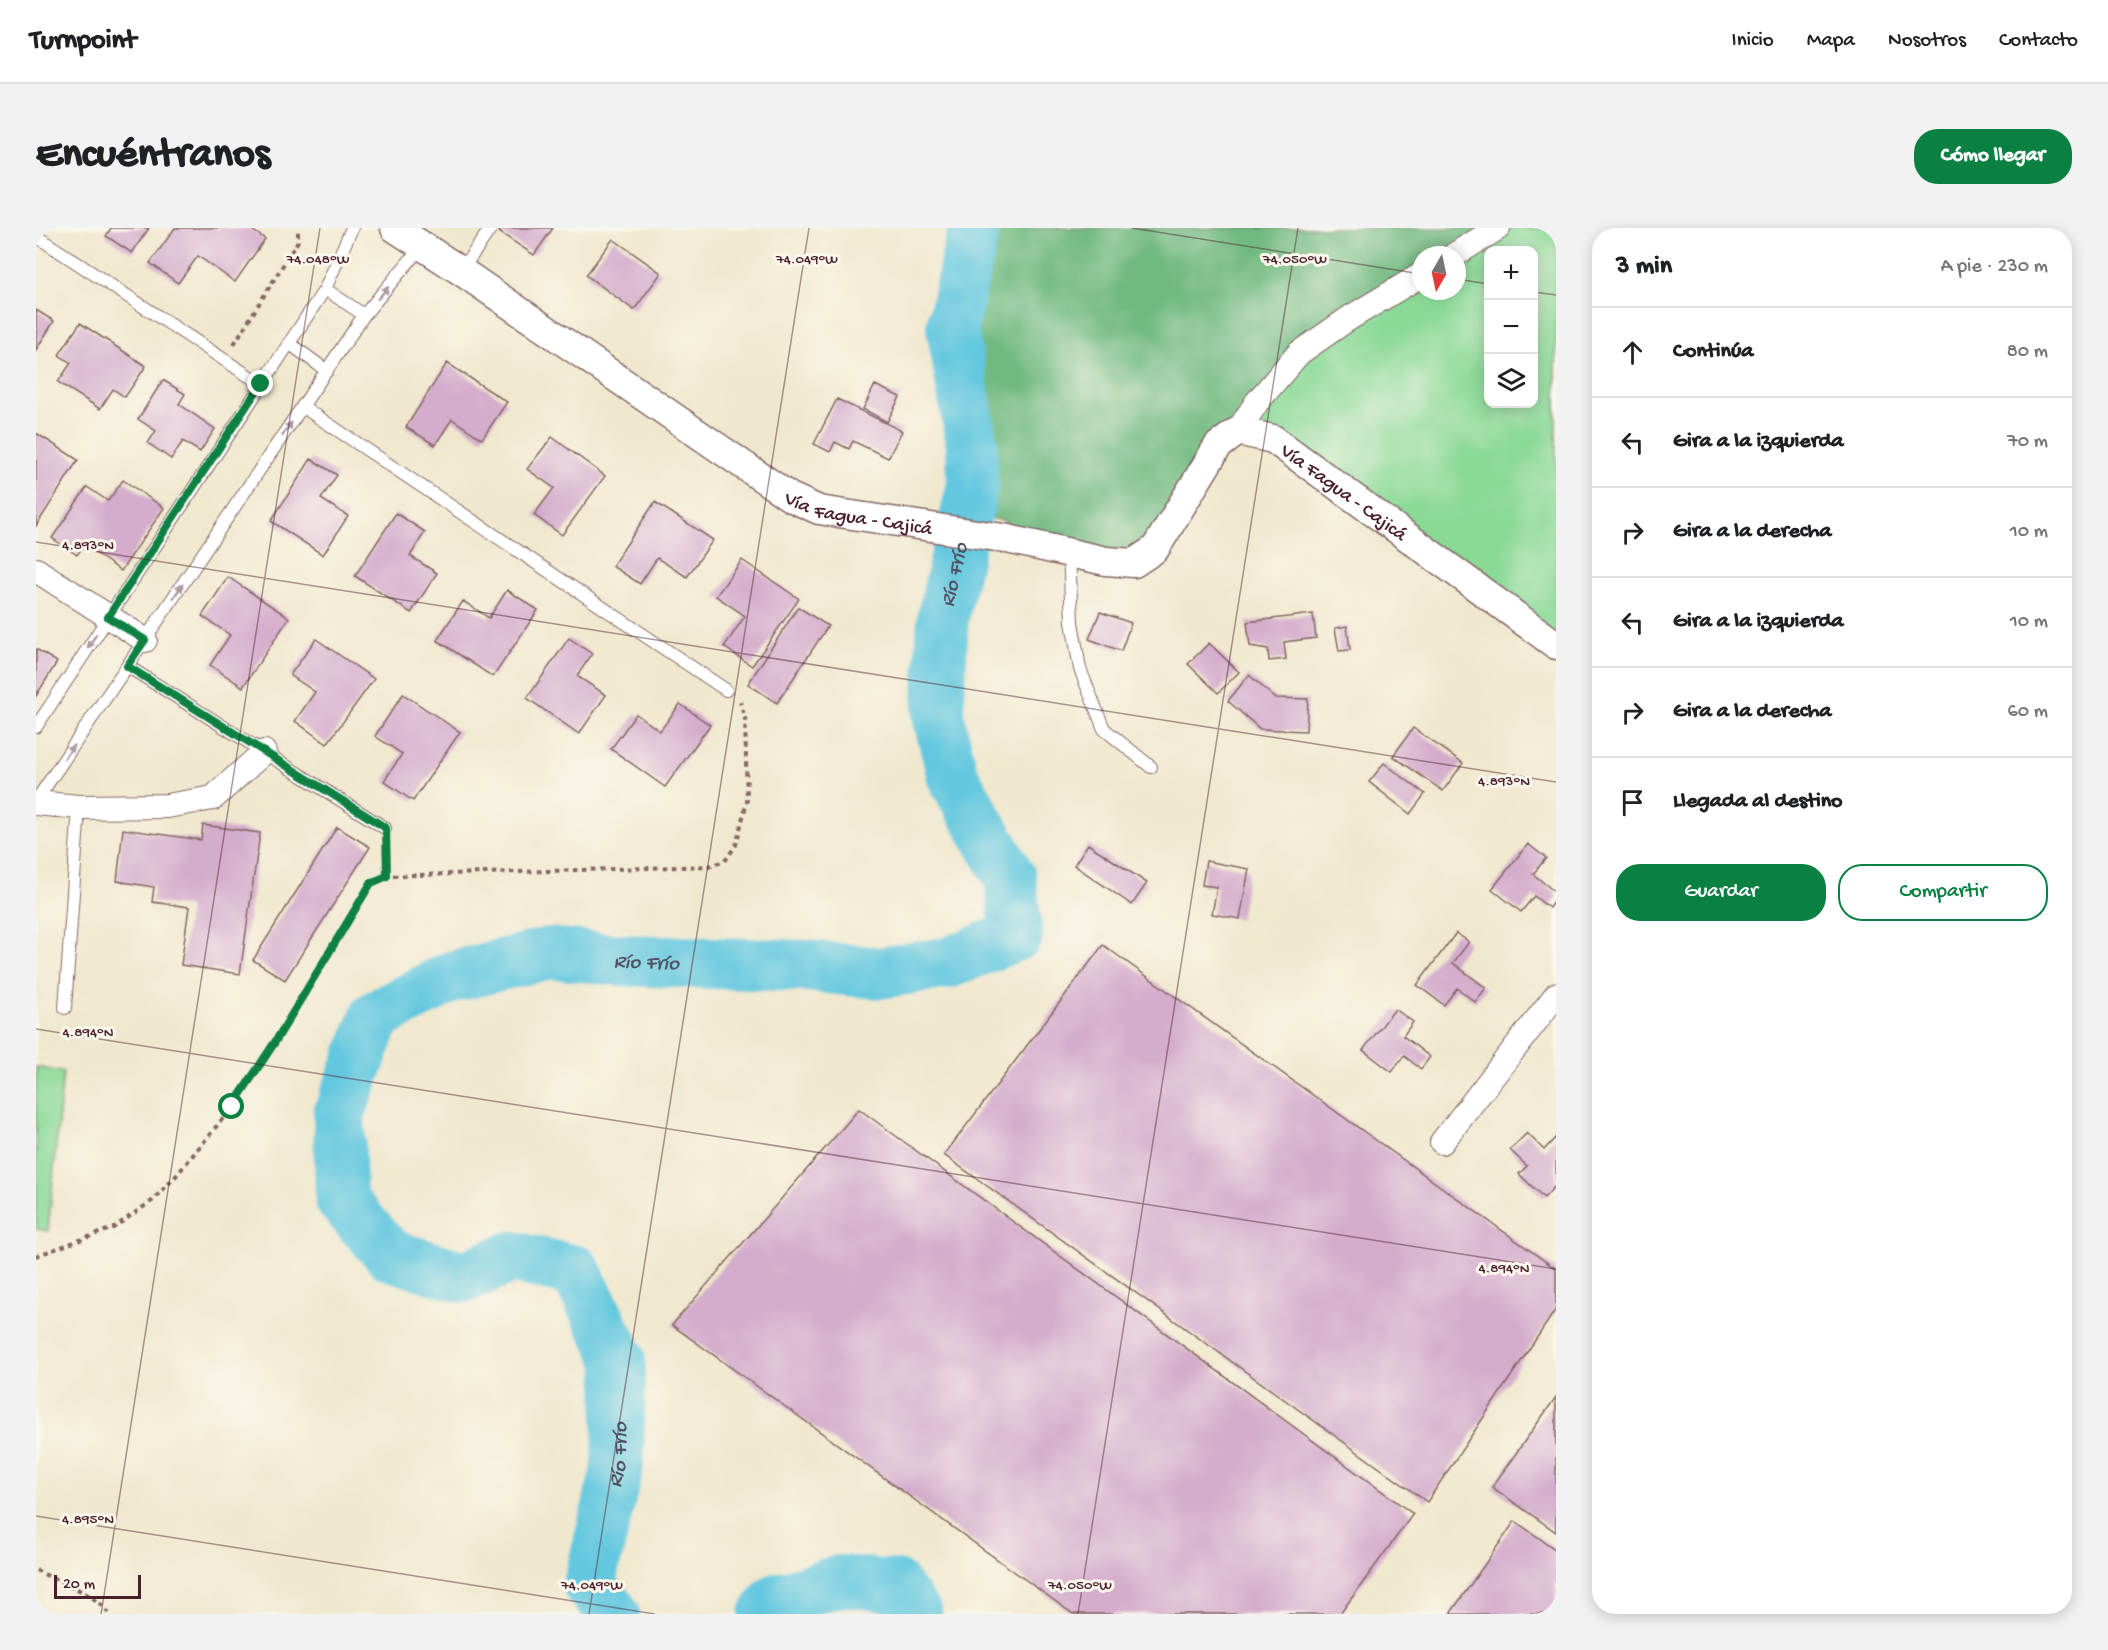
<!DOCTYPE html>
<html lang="es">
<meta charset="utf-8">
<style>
body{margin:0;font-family:"Gochi Hand",sans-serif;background:#f2f2f2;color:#202124}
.controls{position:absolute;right:18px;top:18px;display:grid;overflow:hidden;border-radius:12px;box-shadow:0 3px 15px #0003}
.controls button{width:54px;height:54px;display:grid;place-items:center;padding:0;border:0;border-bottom:2px solid #e0e0e0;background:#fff;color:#202124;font:30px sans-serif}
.compass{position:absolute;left:1376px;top:18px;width:54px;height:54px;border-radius:50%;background:#fff;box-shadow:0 3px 15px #0003;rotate:189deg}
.scale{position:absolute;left:18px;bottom:15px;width:87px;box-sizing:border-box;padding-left:6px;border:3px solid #4a1f2b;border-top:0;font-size:16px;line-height:21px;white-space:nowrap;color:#4a1f2b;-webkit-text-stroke:4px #fbf7ec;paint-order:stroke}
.stop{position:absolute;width:18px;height:18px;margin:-14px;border:4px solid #0b8043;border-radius:50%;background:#fff}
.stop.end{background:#0b8043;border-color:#fff;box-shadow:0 2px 6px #0008}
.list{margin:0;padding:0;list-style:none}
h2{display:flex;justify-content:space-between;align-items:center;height:78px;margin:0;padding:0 24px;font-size:26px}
h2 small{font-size:20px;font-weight:400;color:#757577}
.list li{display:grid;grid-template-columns:39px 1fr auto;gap:18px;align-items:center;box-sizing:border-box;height:90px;padding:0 24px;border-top:2px solid #e0e0e0}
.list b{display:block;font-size:22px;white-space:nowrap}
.list em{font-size:20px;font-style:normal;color:#757577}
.actions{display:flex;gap:12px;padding:18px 24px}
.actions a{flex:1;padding:14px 0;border:2px solid #0b8043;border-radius:24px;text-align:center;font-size:21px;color:#0b8043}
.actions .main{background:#0b8043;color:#fff}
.icon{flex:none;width:33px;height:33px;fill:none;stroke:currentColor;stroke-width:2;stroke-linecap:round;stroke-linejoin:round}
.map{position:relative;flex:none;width:1520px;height:1386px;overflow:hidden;border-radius:24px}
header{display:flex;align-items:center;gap:36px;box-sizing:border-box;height:84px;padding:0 30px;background:#fff;border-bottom:2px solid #e0e0e0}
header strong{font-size:28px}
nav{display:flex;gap:33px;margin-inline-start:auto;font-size:21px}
.intro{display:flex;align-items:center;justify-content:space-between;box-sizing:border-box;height:144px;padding:0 36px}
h1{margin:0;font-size:42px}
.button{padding:15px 27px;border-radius:24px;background:#0b8043;color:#fff;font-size:21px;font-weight:700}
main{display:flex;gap:36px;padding:0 36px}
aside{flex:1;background:#fff;border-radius:24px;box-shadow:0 3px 15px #0003}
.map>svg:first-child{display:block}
.green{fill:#8ad997;stroke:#6a7c61;stroke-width:1.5;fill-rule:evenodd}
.forest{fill:#6fb980;stroke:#5c6c56;stroke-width:1.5}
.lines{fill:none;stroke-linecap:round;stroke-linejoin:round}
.river{stroke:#62c7df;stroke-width:52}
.building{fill:#d4accc}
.service-casing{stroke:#846564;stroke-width:14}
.minor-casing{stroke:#846564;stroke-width:26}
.tertiary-casing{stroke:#846564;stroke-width:31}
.path{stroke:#846564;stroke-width:4;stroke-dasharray:4.5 4.5;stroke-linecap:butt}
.service{stroke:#fff;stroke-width:12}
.minor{stroke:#fff;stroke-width:24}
.tertiary{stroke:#fff;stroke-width:28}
.oneway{fill:#ae9aa0}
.route{stroke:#0b8043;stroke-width:8}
.ticks{fill:none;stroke:#4a1f2b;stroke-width:1.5;stroke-opacity:0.45}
.labels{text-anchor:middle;stroke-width:6;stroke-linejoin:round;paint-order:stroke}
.street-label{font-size:20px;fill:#4a1f2b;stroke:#fbf7ec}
.water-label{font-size:21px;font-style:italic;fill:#515161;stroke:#fbf7ec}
.ticks-label{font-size:15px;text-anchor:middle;fill:#4a1f2b;stroke:#fbf7ec;stroke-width:6;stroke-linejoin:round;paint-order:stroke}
</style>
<header>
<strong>Turnpoint</strong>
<nav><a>Inicio</a><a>Mapa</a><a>Nosotros</a><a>Contacto</a></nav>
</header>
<div class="intro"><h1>Encuéntranos</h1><a class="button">Cómo llegar</a></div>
<main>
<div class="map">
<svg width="1520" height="1386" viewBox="0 0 1520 1386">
<rect width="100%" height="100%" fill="#fbf7ec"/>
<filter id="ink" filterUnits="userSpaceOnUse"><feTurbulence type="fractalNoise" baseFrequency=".0167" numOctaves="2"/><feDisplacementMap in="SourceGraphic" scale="12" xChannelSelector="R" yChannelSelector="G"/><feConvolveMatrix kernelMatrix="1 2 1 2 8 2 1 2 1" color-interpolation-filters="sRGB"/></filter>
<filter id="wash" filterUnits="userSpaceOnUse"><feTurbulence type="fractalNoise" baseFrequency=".008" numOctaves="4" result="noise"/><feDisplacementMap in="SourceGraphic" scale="24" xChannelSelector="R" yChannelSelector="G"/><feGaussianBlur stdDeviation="1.35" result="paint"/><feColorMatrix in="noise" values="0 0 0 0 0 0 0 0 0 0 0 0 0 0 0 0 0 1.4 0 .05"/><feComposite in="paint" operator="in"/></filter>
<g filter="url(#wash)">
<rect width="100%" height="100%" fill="#f0e8ce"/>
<path class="green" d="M1462 0H1520V417L1202 203 1263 125 1385 47V63H1421V27ZM1452 22H1498V176H1452Z
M0 839 27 844 12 1003 0 1001Z"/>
<path class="forest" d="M935 0H1462L1418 27H1385V47L1263 125 1098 335 967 310 970 293 929 286 937 256 936 216 916 99 937 3Z"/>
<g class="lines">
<g class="river">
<path id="s1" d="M578 1386 553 1357 582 1237 584 1132 539 1043 476 1029 428 1049 354 1027 305 972 303 886 340 788 415 749 514 725 584 732 771 738 843 745 912 735 981 707 974 649 917 549 902 487 907 389 937 256 936 216 916 99 938 0"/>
<path d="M729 1386 739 1372 803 1353 859 1358 880 1386"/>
</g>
</g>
<g id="blocks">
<path class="building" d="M75 0H113L96 25 70 8Z
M139 0H213L229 11 199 54 162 28 142 55 114 35Z
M466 0H517L498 27 463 4Z
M577 11 625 45 598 82 550 47Z
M0 82 18 93 0 122Z
M44 95 110 138 89 169 77 161 64 181 22 154 35 135 23 127Z
M411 135 471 174 446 211 416 191 399 217 370 199Z
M127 152 149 166 143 176 179 201 164 224 147 213 135 231 112 215 120 203 102 191Z
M839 157 864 169 851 194 827 181Z
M801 171 866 203 852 230 817 213 813 221 799 214 794 224 778 216Z
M0 205 42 232 0 298Z
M516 209 569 248 526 307 498 287 518 260 491 241Z
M275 231 301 247 285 271 312 288 287 327 235 293Z
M87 252 128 280 85 343 48 317 41 327 16 310 51 259 72 273Z
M619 274 677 312 651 349 621 330 604 356 576 338Z
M360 285 389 304 374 328 401 345 375 385 319 348Z
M706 332 763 371 716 438 688 419 709 388 680 368Z
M192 349 253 390 207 459 174 437 194 407 166 388Z
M471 362 502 382 457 449 401 412 427 373 453 390Z
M762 379 792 398 741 475 712 456Z
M1064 384 1095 395 1085 423 1053 411Z
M1277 386 1280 410 1248 414 1250 431 1233 433 1232 421 1214 418 1211 394Z
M1311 398 1314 422 1303 423 1299 400Z
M533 410 556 426 541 448 570 467 543 506 491 470Z
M280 411 338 451 291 516 259 493 279 464 254 447Z
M1173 415 1203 444 1182 465 1152 436Z
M0 421 21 434 0 468Z
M1213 447 1239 470 1272 471 1270 503 1224 501 1192 473Z
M367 466 424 504 377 573 348 553 366 526 339 508Z
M644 476 674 497 629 559 575 521 600 486 624 503Z
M1377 500 1427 535 1407 563 1357 528Z
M1348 535 1389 566 1374 586 1333 554Z
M167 597 224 605 204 746 145 737 153 679 116 674 118 659 81 653 87 601 165 612Z
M301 599 334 619 249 752 217 732Z
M1052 616 1111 655 1096 677 1038 637Z
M1492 616 1510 630 1497 646 1520 665V670L1513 680 1498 668 1485 684 1456 661Z
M1170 633 1213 641 1204 691 1176 686 1181 659 1166 657Z
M1420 705 1433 714 1417 735 1450 760 1439 774 1421 760 1408 777 1381 757Z
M1067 717 1520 1041V1081L1391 1274 908 927Z
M1359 781 1377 794 1367 808 1394 829 1385 841 1368 828 1356 844 1327 822Z
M823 881 1377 1286 1304 1386H1037L636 1097Z
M1491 905 1508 922 1520 909V957L1508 970 1483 946 1491 938 1474 922Z
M1520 1169V1304L1456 1259Z
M1479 1293 1520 1322V1386H1414Z"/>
</g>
</g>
<g filter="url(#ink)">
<use href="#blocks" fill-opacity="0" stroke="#846564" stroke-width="1.5"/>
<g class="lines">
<g class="service-casing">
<path id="service" d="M0 8 225 156
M425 43 455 0
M289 61 328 87
M253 115 291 143
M267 179 690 462
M1033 325 1036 394 1044 441 1068 501 1115 539
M91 438 349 600
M0 499 289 61 316 0
M0 573 328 87 386 18
M29 780 43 579"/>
</g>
<g class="minor-casing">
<path id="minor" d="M1418 27 1462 0
M1202 203 1221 174 1263 125 1312 91 1385 47
M0 342 109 412
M0 575 43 579 131 578 177 570 228 524
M1406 914 1520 767"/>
</g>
<g class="tertiary-casing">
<g id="tertiary">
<path id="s2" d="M359 0 425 43 754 269 783 282 967 310 1070 333 1098 335 1119 321 1182 218 1202 203 1237 211 1520 417"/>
</g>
</g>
<path class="path" d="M198 116 262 13V0
M350 619 351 648
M0 1028 77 1000 116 973 140 948 196 879 239 814 335 655 351 648 674 638 689 633 700 617 711 573 709 490 704 474
M0 1342C23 1355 58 1363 73 1386"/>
<use href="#service" class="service"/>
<use href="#minor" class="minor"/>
<use href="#tertiary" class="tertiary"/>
</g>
<defs><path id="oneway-solid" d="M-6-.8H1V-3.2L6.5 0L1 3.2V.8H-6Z" transform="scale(1.5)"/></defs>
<g class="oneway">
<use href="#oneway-solid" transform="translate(347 65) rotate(-49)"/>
<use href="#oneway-solid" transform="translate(251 201) rotate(-56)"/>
<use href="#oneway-solid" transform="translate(142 363) rotate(-56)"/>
<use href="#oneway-solid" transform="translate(56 413) rotate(123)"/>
<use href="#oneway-solid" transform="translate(33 524) rotate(-56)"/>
</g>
</g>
<g class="lines" filter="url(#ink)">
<path class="route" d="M196 879 239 814 335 655 351 648 350 600 91 438 109 412 72 389 225 156"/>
</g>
<path class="ticks" d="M1096 0 1385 46M1421 51 1452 56M1498 64 1520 67M0 314 1520 554M0 801 1520 1041M0 1288 619 1386M65 1386 284 0M553 1386 773 0M1042 1386 1262 0"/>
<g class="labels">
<g class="street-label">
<text dy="7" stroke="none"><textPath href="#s2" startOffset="1125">Vía Fagua - Cajicá</textPath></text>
<text dy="7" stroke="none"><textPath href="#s2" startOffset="549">Vía Fagua - Cajicá</textPath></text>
</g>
<g class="water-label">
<text dy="7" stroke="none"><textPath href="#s1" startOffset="1864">Río Frío</textPath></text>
<text dy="7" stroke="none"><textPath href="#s1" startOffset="1108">Río Frío</textPath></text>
<text dy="7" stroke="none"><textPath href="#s1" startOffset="172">Río Frío</textPath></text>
</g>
</g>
<g class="ticks-label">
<text x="282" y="35">74.048°W</text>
<text x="771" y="35">74.049°W</text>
<text x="1259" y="35">74.050°W</text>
<text x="52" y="321">4.893°N</text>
<text x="1468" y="557">4.893°N</text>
<text x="52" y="808">4.894°N</text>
<text x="1468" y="1044">4.894°N</text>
<text x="52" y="1295">4.895°N</text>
<text x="556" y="1361">74.049°W</text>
<text x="1044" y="1361">74.050°W</text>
</g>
</svg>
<div class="controls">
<button>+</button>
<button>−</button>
<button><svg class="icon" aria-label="layers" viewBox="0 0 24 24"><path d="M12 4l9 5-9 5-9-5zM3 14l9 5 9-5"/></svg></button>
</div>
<svg class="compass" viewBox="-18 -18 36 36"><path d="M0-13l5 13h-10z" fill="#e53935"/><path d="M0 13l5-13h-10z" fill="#757577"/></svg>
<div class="scale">20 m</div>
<div class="stop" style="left:196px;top:879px"></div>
<div class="stop end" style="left:225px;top:156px"></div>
</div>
<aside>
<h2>3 min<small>A pie · 230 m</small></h2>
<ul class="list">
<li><svg class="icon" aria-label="ahead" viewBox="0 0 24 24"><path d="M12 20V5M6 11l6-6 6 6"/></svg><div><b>Continúa</b></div><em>80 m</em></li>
<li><svg class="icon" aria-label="left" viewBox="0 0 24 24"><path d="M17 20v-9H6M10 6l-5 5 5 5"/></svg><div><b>Gira a la izquierda</b></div><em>70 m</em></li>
<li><svg class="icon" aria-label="right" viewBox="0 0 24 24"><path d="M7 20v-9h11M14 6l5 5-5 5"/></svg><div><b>Gira a la derecha</b></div><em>10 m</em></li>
<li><svg class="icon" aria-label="left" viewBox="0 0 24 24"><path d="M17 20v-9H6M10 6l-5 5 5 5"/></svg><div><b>Gira a la izquierda</b></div><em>10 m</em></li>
<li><svg class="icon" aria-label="right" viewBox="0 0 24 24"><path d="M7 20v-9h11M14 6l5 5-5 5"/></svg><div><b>Gira a la derecha</b></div><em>60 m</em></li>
<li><svg class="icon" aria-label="arrive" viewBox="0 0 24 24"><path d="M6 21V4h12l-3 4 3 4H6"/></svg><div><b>Llegada al destino</b></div></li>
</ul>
<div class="actions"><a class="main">Guardar</a><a>Compartir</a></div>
</aside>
</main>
